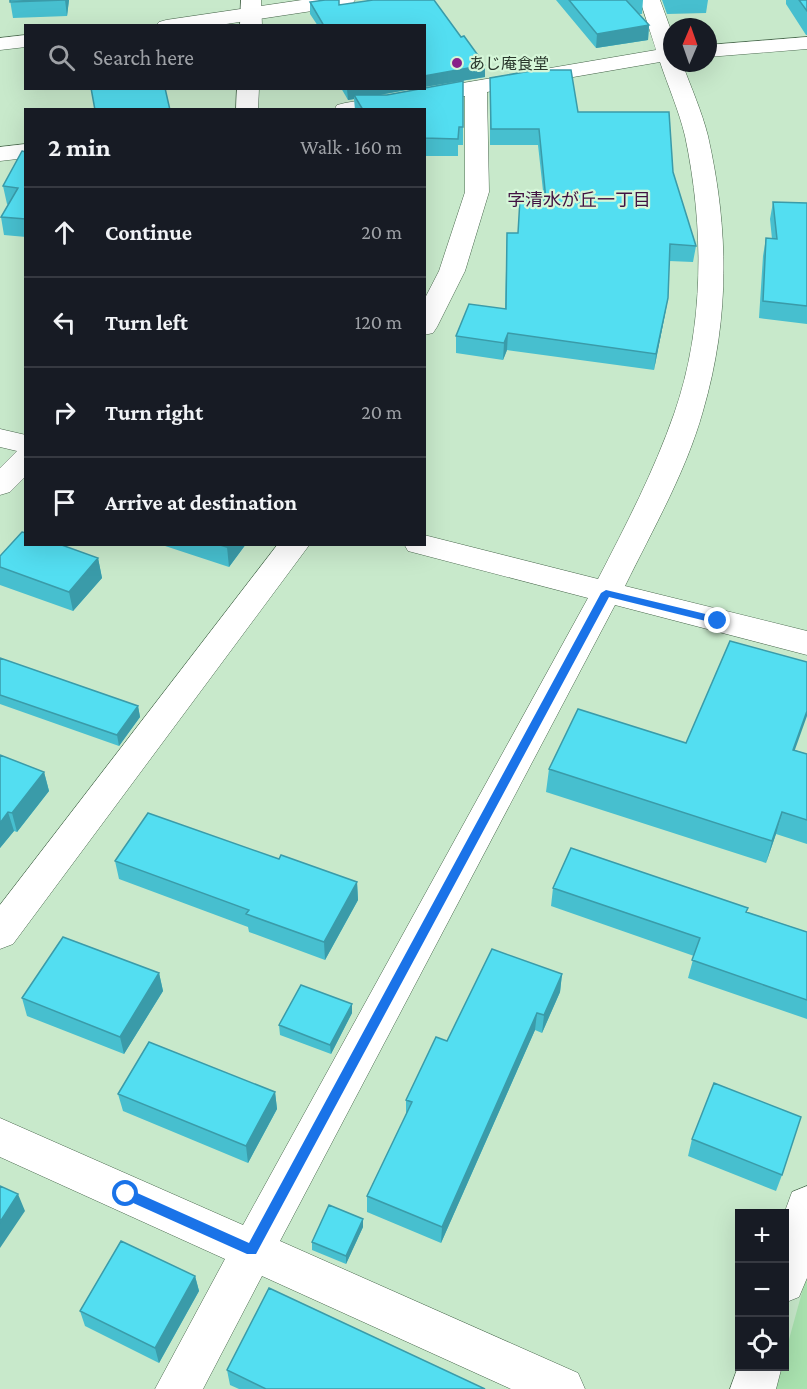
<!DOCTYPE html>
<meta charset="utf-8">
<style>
body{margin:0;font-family:"Crimson Pro","Noto Sans JP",serif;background:#242831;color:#f1f3f6}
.controls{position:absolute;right:18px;bottom:18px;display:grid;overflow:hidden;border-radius:0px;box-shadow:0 6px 24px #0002}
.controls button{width:54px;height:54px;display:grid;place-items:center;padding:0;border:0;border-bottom:2px solid #363941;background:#171b24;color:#f1f3f6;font:30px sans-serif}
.compass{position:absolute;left:663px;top:18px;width:54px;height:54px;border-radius:50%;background:#171b24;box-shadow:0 6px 24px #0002;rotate:2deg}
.stop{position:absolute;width:18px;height:18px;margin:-14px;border:4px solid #1a73e8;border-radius:50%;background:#fff}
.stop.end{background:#1a73e8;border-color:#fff;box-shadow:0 2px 6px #0008}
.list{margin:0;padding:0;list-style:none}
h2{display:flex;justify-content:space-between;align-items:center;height:78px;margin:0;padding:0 24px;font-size:26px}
h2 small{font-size:20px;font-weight:400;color:#9ea1a6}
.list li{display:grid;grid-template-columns:39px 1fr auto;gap:18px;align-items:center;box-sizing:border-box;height:90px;padding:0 24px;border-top:2px solid #363941}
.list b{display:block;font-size:22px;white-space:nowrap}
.list em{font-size:20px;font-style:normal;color:#9ea1a6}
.icon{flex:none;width:33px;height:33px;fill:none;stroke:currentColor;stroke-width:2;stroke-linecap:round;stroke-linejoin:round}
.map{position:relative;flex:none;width:807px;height:1389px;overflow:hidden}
.search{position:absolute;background:#171b24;box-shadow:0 6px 24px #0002;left:24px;top:24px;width:402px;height:66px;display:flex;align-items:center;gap:15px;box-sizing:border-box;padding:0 21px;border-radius:0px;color:#9ea1a6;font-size:22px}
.panel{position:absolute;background:#171b24;box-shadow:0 6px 24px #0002;left:24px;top:108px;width:402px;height:438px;border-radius:0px}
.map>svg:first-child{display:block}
.green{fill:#a9e2af}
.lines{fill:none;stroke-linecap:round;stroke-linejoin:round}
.minor-casing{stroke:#4a684e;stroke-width:1}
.highway-casing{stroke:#4a684e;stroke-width:1}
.minor{fill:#fff;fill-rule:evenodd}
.highway{fill:#fff;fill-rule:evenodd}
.wall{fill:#47bfcf}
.shaded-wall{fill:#3a9ba9}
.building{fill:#53def1;stroke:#3a9ba9;stroke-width:1.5}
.route{fill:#1a73e8}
.poi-dot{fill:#882189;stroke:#d5f6d8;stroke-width:2}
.labels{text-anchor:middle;stroke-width:4.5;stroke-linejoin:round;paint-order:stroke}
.far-poi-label{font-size:16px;fill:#2a372c;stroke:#d5f6d8;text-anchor:start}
.far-neighbourhood-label{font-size:18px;fill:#421242;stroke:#d5f6d8}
</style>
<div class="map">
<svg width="807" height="1389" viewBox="0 0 807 1389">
<rect width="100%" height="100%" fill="#c8e9cb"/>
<path class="green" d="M807 1274V1389H774L781 1367 784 1366 785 1354Z"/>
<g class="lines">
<g class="minor-casing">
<path id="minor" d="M241 0H261L262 26H240Z
M640 0H660L672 33V63H682C691 87 702 112 708 136 729 230 730 318 703 411 686 472 653 529 625 586L807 631V655L615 605 280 1241 578 1373 585 1389H511L262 1276 203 1389H155L225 1259 0 1157V1118L243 1225 588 598 408 551 404 544H424V535L598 579C626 525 654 471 674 414 705 326 704 226 685 136 679 111 668 86 660 62L487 92 489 192 465 271 437 327 433 333 424 335V300L439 271 465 192V96L387 110H334L337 105 345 103 656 50Z
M807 37V49L708 57V45Z
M237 88H259L258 110H236Z
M26 144V158L0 161V147Z
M0 429 26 435V476L10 492 0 495V468L17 451 0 447Z
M278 544H310L13 944 0 949V905Z
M807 1186V1278L799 1297 784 1303V1214L792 1192Z
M740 1361V1366H782L776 1389H730Z"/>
</g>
<g class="highway-casing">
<path id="highway" d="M302 0H355L352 4 345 6 213 26H156L159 22 166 20Z
M26 35V47L0 50V38Z"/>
</g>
<use href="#minor" class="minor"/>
<use href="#highway" class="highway"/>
</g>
<path class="wall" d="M10 0H69L67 16 13 18Z
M325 0H339V5L373 0H434L461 37 464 36 485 65V77L424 87V26H318L310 14V2Z
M556 0H643L642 14H638L649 25 648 40 596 48Z
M662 0H708L706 13 667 14Z
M786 0H807V35H806L786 4Z
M490 78 578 112 673 172 696 246 693 262 669 261 668 298 665 314 654 370 507 350 503 360 456 353V336L505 309 507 233H518L544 200 538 145H490Z
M463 81V145H458V156H424V110H355L354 99 348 100 341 88H417L380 95H387Z
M26 152V237L4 235 1 217 8 205 7 204 3 186Z
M773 202 807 203V324L759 318 763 256 766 238 772 239 770 219Z
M159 544H246L229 567Z
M0 556 98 558 102 578 73 611 0 585Z
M0 658 138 706 140 717 119 746 0 704Z
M686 743 795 750 807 754V844L776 834 766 863 546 792 549 769Z
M0 755 44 772 49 791 17 832 14 831 0 848Z
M279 859 357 882 358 900 325 960 249 932 248 927 119 879 115 861Z
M553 888 747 912 807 932V1019L688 978 694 956 551 906Z
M159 973 163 991 124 1054 27 1016 22 998Z
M562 974 560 992 542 1033 535 1030 441 1243 367 1212V1196L406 1115V1100L447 1041Z
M352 1004V1013L331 1054 280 1035 279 1025Z
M275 1092 277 1109 248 1163 123 1111 118 1094Z
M692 1139 782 1175 776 1191 688 1156Z
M363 1227 346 1264 312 1250V1242Z
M195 1276 199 1291 159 1363 85 1326 80 1311Z
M227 1370 485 1389H239L230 1385Z"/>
<path class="shaded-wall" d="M65 0H69L67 16Z
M649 25 648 40 596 48 597 34Z
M485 65V77L424 87V76Z
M417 88 357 99 354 95V99L348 100 347 89Z
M668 298 665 314 654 370 656 354Z
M508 333 507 350 503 360 504 343Z
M229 544H246L229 567 227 547Z
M98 558 102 578 73 611 69 592Z
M138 706 140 717 119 746 117 735Z
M807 711V716L787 772 793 750Z
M44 772 49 791 17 832 12 813Z
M8 812 14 831 0 848V823Z
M782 812 776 834 766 863 772 841Z
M357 882 358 900 325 960 324 942Z
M159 973 163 991 124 1054 120 1037Z
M562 974 560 992 542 1033 544 1015Z
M352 1004V1013L331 1054 330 1045Z
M537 1013 535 1030 441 1243 442 1227Z
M275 1092 277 1109 248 1163 246 1146Z
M18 1194 25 1211 0 1248V1222Z
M363 1219V1227L346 1264V1256Z
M195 1276 199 1291 159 1363 155 1348Z"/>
<path class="building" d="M10 0H65L10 2Z
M325 0H339V5L373 0H434L461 37 464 36 485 65 424 76V26H324L310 2Z
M569 0H626L649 25 597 34Z
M799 0H807V11Z
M536 70H571L578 112H669L673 172 696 246 670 244 668 298 656 354 508 333 504 343 456 336 469 304 506 309 507 233H518L520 199 546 200 539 129H491L490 78Z
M463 81V127H459L458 139 424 138V110H363L354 95H387Z
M91 88H165L170 110H95Z
M22 151 26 152V219L1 217 18 188 3 186Z
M773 202 807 203V306L763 301 766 238 777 239Z
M22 532 26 533V544H59L98 558 69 592 0 567V556Z
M217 544H229L227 547Z
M730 641 807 662V711L793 750 807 754V820L782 812 772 841 549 769 578 709 686 743Z
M0 658 138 706 117 735 0 695Z
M0 755 44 772 12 813 8 812 0 823Z
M148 813 279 859 281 855 357 882 324 942 246 914 249 910 115 861Z
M571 848 748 908 746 912 807 932V1000L692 960 700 938 553 888Z
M63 937 159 973 120 1037 22 998Z
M492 949 562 974 544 1015 537 1013 442 1227 367 1196 412 1102 406 1100 436 1037 447 1041Z
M301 985 352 1004 330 1045 279 1025Z
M149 1042 275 1092 246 1146 118 1094Z
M714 1083 801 1117 782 1175 692 1139Z
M0 1186 18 1194 0 1222Z
M329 1205 363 1219 346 1256 312 1242Z
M121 1241 195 1276 155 1348 80 1311Z
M269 1288 485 1389H266L227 1370Z"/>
<path class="route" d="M606 590 718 617 722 621 718 624 609 597 256 1254H247L122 1198 120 1194 122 1190 126 1188 249 1243 601 593Z"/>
<circle class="poi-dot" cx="457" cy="63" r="6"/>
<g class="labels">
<g class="far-poi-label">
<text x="469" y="69">あじ庵食堂</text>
</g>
<g class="far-neighbourhood-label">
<text x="579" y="206">字清水が丘一丁目</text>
</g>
</g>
</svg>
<div class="controls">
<button>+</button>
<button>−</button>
<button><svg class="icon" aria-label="locate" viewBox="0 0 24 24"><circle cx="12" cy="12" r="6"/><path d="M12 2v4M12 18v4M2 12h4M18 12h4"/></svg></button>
</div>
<svg class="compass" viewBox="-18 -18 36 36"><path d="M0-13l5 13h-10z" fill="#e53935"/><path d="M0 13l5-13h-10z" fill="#9ea1a6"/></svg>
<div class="stop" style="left:126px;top:1194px"></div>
<div class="stop end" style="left:718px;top:621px"></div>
<div class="search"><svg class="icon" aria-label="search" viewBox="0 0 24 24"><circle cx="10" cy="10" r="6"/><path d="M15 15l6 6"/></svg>Search here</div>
<section class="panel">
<h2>2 min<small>Walk · 160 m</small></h2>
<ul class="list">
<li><svg class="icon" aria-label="ahead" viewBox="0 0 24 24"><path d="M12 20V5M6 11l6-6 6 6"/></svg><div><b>Continue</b></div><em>20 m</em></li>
<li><svg class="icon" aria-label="left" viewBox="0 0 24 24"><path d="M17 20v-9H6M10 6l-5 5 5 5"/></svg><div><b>Turn left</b></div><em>120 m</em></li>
<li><svg class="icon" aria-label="right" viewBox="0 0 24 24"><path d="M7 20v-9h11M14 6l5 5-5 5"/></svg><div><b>Turn right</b></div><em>20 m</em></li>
<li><svg class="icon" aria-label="arrive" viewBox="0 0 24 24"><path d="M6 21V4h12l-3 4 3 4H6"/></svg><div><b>Arrive at destination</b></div></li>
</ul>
</section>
</div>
